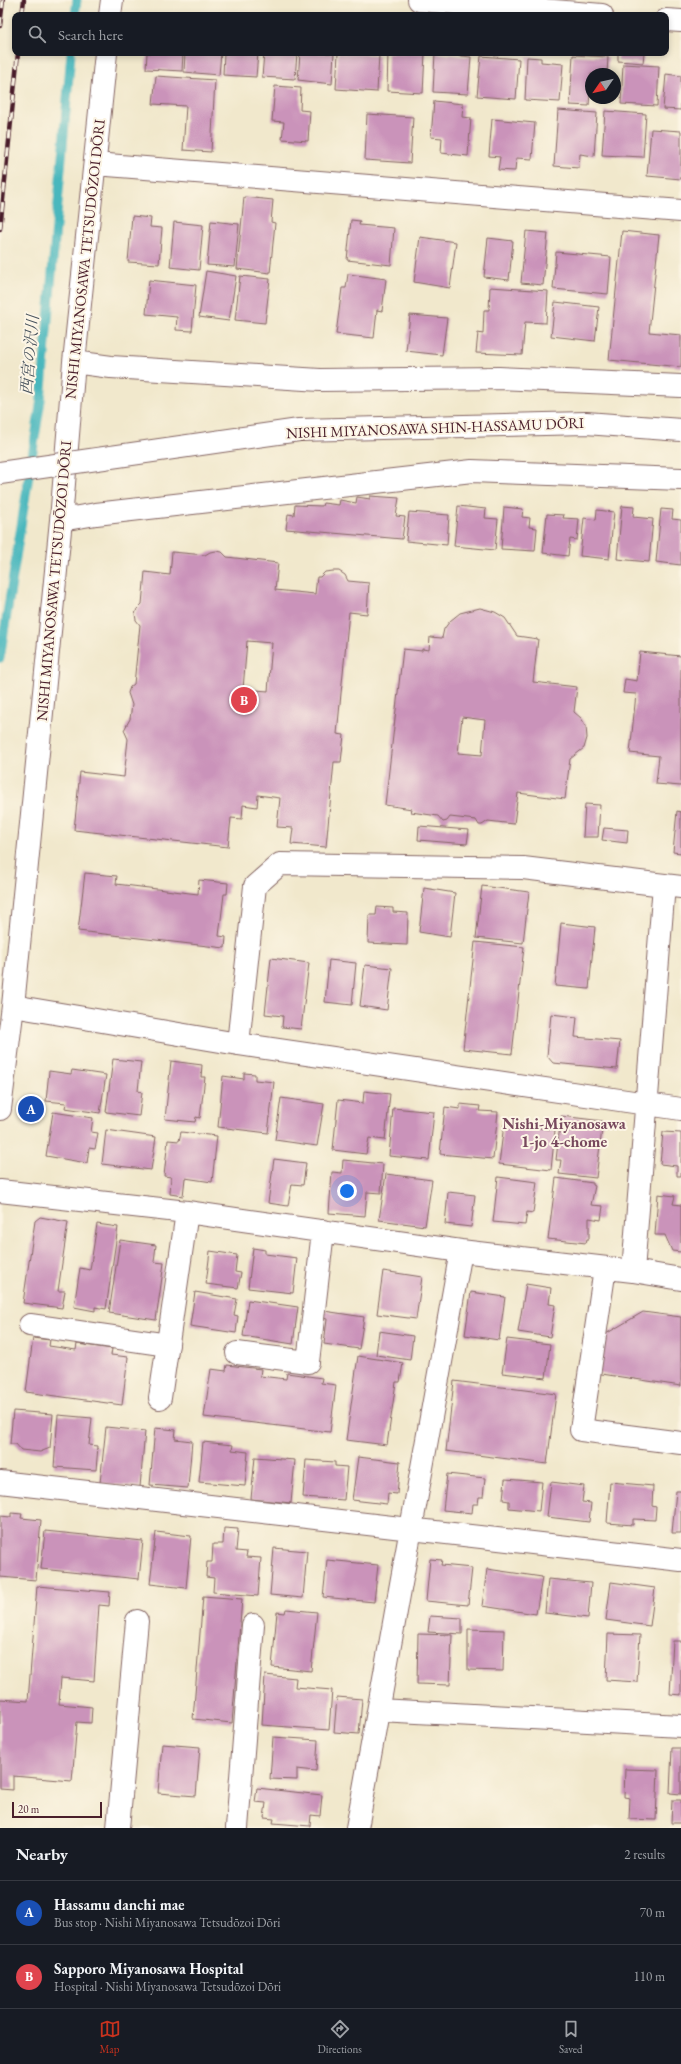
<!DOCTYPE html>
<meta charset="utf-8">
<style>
body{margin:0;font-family:"EB Garamond","Noto Serif JP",serif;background:#242831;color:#f1f3f6}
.compass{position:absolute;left:585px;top:68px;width:36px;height:36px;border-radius:50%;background:#171b24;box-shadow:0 2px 6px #0003;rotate:236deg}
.scale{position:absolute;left:12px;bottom:10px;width:90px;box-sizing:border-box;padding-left:4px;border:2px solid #4a1f2b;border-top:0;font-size:11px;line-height:14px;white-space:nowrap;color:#4a1f2b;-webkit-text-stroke:3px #fcf5e5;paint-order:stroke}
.you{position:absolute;left:347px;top:1191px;width:14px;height:14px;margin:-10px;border:3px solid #fff;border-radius:50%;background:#1a73e8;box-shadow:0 0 0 6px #1a73e833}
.badge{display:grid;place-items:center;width:26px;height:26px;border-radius:50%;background:#c8321e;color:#fff;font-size:13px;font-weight:700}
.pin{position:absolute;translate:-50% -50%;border:2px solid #fff;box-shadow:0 1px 4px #0006}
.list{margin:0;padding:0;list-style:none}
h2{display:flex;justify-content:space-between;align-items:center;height:52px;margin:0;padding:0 16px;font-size:17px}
h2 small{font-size:13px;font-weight:400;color:#9ea1a6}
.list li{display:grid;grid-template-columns:26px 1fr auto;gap:12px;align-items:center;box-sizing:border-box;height:64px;padding:0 16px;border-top:1px solid #363941}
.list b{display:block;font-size:15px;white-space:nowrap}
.list p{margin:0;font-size:13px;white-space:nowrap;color:#9ea1a6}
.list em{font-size:13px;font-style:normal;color:#9ea1a6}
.icon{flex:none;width:22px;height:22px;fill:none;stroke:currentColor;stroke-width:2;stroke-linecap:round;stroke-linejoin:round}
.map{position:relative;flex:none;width:681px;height:1828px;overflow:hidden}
.search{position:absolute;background:#171b24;box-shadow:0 2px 6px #0003;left:12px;right:12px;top:12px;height:44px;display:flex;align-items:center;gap:10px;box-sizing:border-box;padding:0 14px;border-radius:8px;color:#9ea1a6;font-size:15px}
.sheet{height:180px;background:#171b24}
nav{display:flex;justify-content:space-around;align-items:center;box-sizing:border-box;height:56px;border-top:1px solid #363941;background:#171b24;font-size:11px;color:#9ea1a6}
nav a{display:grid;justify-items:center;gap:2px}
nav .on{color:#c8321e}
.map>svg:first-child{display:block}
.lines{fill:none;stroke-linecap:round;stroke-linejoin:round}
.stream{stroke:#48b7bd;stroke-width:9}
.building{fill:#ca93ba;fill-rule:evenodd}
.minor-casing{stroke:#846563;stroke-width:24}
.minor{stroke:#fff;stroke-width:22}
.rail-casing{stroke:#4a1f2b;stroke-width:4.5}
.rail{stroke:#fcf5e5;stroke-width:3;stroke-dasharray:9;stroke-linecap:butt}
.minor-bridge-casing{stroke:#846563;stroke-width:24;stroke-linecap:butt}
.minor-bridge{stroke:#fff;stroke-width:22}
.labels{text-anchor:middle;stroke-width:4;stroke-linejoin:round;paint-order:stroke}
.street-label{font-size:15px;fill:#4a1f2b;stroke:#fcf5e5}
.water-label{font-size:16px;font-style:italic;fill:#49545e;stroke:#fcf5e5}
.neighbourhood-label{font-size:16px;font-weight:bold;fill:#77485d;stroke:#fcf5e5}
</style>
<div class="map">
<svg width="681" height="1828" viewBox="0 0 681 1828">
<rect width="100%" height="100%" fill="#fcf5e5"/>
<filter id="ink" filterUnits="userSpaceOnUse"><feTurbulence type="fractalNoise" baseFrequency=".025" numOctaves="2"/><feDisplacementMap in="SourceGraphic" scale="8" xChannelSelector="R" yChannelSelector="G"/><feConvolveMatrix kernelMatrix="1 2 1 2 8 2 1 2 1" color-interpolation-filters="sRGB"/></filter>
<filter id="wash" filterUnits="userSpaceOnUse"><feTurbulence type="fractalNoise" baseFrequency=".012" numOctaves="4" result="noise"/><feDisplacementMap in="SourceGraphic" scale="16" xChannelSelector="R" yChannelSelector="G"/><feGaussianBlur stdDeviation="0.9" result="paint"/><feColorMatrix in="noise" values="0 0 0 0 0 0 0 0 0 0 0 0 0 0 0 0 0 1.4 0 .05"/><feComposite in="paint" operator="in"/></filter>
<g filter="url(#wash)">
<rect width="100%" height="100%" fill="#f1e8cc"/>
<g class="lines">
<path class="stream" d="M75 15 77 0
M0 658 41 400 71 53"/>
</g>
<g id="blocks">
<path class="building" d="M147 53H183L182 71 146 69Z
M185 53H221L219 75 184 72Z
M224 53H258L256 77 223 75Z
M264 53H297L295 79 262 77Z
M300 53H334L332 84 298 80Z
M338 53 379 55 377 92 336 89Z
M388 53H425L423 93 387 91Z
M435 53 471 57 468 94 433 92Z
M618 53H644L643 63 618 61Z
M573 55 608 57 607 74H591L589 106 570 105Z
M481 56 519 59 516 99 477 96Z
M527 57 541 58V62L563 64 560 102 525 100Z
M623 64 659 66 657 106 621 104Z
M666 74 681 76V110L663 109Z
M156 76 215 80 211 152 183 150 186 106 153 104Z
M275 86 301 88 300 110 310 111 308 141 282 139 284 122 272 121Z
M434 101 463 104 462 117 471 118 468 156 441 153 442 138 431 137Z
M558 110 597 113 594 156 580 154 579 168 554 166Z
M605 111 646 114 643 157 602 155Z
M367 114 413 117 410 163 365 160Z
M492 119 535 123 532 159 516 158 515 171 498 170 500 157 489 156Z
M651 129 681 131V179L647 176Z
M244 197 273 200 271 222 275 223 270 273 237 269Z
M132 216 151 218 150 227 162 228 159 264 128 262Z
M351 220 360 221 359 225 394 228 391 265 347 260Z
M211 221 239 224 235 267 207 265Z
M174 222 203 225 199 270 170 267Z
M526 231 548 233 543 285 521 283Z
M622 231 659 235 649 332 681 335V367L609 360Z
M420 237 456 242 450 288 414 282Z
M488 238 513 241 509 280 484 277Z
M556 252 611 257 608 294 553 289Z
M206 271 236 276 229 321 199 317Z
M348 274 386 279 382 311 377 310 374 338 336 334 342 288H346Z
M240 276 270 279 265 323 235 320Z
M149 280 196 285 192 331 176 330 177 317 146 314Z
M490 287 548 291 546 323 525 322 522 355 476 353 478 333 483 334 484 310H489Z
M555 302 599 307 595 341 551 336Z
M410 315 447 318 442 355 406 351Z
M370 496 399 498 396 516 405 517 402 539 286 529 288 514 294 515 295 505 322 506 323 503 339 505 340 500 356 503 357 497 370 499Z
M458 506 486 509 485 518 498 519 495 550 454 546Z
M622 506 634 507 633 517 653 519 649 562 617 559Z
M504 507 523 509 522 517 530 518 529 527 537 528 535 551 501 549Z
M661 509 673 510 672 519 681 520V565L656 562Z
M597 510 614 512 609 559 580 556 584 518 596 520Z
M409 512 449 515 447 545 406 541Z
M547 514 564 515 563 518 579 519 577 540 570 539 568 556 543 553Z
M216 551 222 552 227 557 278 563 275 590 315 594 317 577H320L325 572 333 571H339L345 575 348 581 369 583 367 614 349 612 337 734 344 735 341 762H334L326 847 291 844 293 828 277 827 280 798 258 795 257 807 243 805 242 819 231 818 228 847 74 830 80 772 124 777 128 739 124 730 130 719 132 705 128 693 130 687 134 684 140 625 136 620 135 614 137 609 142 604 145 572 170 575 172 552 205 555 210 552ZM247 641 272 643 268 691 243 689Z
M480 608 495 612 505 618 517 636 538 639 533 682 577 687 574 712 581 718 586 726 587 738 584 748 570 759 565 799 518 793 514 824 488 821 482 825H479L476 820 450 817 447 821 443 822 438 816 411 812 412 809 385 805 403 649 422 651V649L429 650 430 637 442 638 444 629 450 621 460 613ZM462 717 485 720 482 755 458 753Z
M640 652 681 656V786L656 784 659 756 630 753 636 694 623 693 625 679 637 681Z
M585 804 600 805 598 837H583Z
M677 811 681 812V853L673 852Z
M419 826 469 830 467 844 418 840Z
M604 828 628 830 627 843 602 840Z
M85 873 117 876 116 884 198 894 199 880 228 883 227 894H224L219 936 226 937 225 948 78 931Z
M482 886 529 892 523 943 476 938Z
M424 888 455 893 450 937 419 932Z
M377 907 393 908V912L408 913 407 945 368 943 369 915H376Z
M561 923 595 927 589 989 555 986Z
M475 942 524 947 512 1054 463 1049Z
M271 958 309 963 301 1029 282 1027 283 1016 265 1014Z
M329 960 356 963 352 1005 325 1002Z
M365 965 392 968 387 1010 360 1006Z
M551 1014 577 1017 575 1037 620 1041 617 1069 553 1063 547 1056Z
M113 1059 141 1062 138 1091 142 1092 139 1116 106 1112Z
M171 1061 202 1065 201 1077H205L200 1118 196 1117 195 1122 165 1119Z
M72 1070 106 1075 100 1113 65 1108 66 1103 46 1101 49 1071 71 1074Z
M244 1073 255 1074V1080L274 1082 268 1133 218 1127 223 1076 244 1079Z
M364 1091 390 1094 385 1140 369 1138 366 1154 333 1150 338 1100 363 1103Z
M281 1098 324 1104 317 1146 275 1140Z
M460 1104 480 1106 479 1111 498 1112 493 1159 440 1154 445 1107 460 1109Z
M393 1108 434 1112 429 1160 389 1156Z
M53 1112 93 1118 91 1132 98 1133 95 1149 89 1148 87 1163 46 1156Z
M561 1116 603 1121 596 1178 559 1174 561 1160H556Z
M504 1124 555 1130 551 1170 499 1164Z
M106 1130 156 1137 151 1170 102 1164Z
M181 1132 217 1136 212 1182 185 1178 183 1196 170 1194 171 1177 164 1176 168 1140 179 1141Z
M663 1132 681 1133V1176H677V1166L660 1164Z
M274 1159 306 1163 303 1185 292 1184 288 1206 268 1203Z
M343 1160 383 1164 381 1193 367 1192 365 1216 329 1213 332 1172 342 1173Z
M386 1174 432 1180 425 1226 379 1220Z
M498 1177 537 1182 533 1213 527 1212 525 1225 493 1222Z
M556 1178 593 1183V1185L595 1186 591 1205 603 1206 601 1220 589 1218V1239H587L586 1243 548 1239Z
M448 1192 475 1195 471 1227 445 1224Z
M658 1194 675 1196 673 1204 681 1205V1252L672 1251 665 1235H655Z
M40 1217 68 1222 58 1291H65L62 1308 23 1303 35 1221Z
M97 1224 118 1227 106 1309 95 1307V1311L74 1307 80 1268 90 1270Z
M120 1240 156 1245 154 1262 164 1263 156 1320 109 1313Z
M253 1248 265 1250V1254L297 1258 293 1293 248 1288Z
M210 1251 237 1255 235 1272 241 1273 238 1288 206 1284Z
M383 1271 422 1277 416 1319 377 1314Z
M526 1284 551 1288 549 1304 555 1305 550 1337 518 1332Z
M195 1292 237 1299 234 1315 238 1316 236 1333 190 1326Z
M471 1292 505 1297 499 1340 465 1335Z
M248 1300 298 1307 293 1344 243 1336Z
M324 1311 364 1317 359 1349 324 1344 327 1319 323 1318Z
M643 1312 681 1317V1386L595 1373 604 1335Z
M379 1331 413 1336 410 1360 376 1355Z
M33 1338 50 1340 49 1346 76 1350 77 1344 112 1349 111 1355 128 1357 122 1405 26 1392Z
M507 1339 550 1344 546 1378 502 1373Z
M358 1356 403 1363 400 1382H396L387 1445 346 1440Z
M227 1365 261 1369 260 1376 286 1379 287 1373 322 1378 321 1383 336 1385 330 1432 204 1417 211 1369 226 1371Z
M454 1381 556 1394 547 1464 446 1451Z
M13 1411 53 1414 50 1448 40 1452 21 1450 16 1444H10Z
M58 1415 92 1418 89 1445 98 1446 96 1470 54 1467Z
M106 1427 145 1431 140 1487 100 1483Z
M155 1428 176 1430 175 1439 192 1441 188 1488 150 1485Z
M203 1442 233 1445 232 1450 248 1452 245 1486 199 1482Z
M255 1457 295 1460 291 1503 251 1499Z
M358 1457 400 1462 397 1494 388 1493 387 1504 352 1500Z
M306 1460 335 1462V1466L347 1467 344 1500 303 1497Z
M447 1474 485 1478 483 1497H479L478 1504H473L472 1513 443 1510Z
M505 1479 542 1482 539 1511 509 1508V1501L503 1500Z
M551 1482 584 1486 582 1502 591 1503 589 1522 547 1517Z
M610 1482 653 1486 652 1506 656 1507 655 1520 633 1519V1525L607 1523Z
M676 1491H681V1533H672Z
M11 1513 22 1514 21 1518 41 1520 36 1580 0 1577V1516L11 1517Z
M224 1528 238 1529 236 1551 247 1552 246 1557 261 1558 258 1596 213 1592 214 1578 206 1577 207 1562H212L213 1544H223Z
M45 1531 143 1541 139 1579 41 1569Z
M156 1532 191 1536 186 1588 150 1584Z
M274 1548 307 1551 303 1598 270 1595Z
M430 1559 442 1560 441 1565 472 1568 468 1605 426 1601Z
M327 1560 378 1565 374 1602 323 1597Z
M487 1569 542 1577 536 1614 482 1606Z
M548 1579 591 1583 588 1618 545 1613Z
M611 1582 655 1588 650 1626 606 1620Z
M37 1586 110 1592 109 1606 99 1605 94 1681 61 1678 59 1704 92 1707 91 1723 77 1722 72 1781 13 1776V1790L0 1789V1699L28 1701Z
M203 1596 242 1599 232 1723 193 1719Z
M286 1609 317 1612 311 1671 272 1667 277 1612 285 1613Z
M430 1616 462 1618V1634L428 1632Z
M468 1629 504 1630 503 1671 468 1670Z
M418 1634 452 1635 450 1685 417 1684Z
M608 1634 640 1635 637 1682 606 1680Z
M673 1641H681V1695L670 1694Z
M265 1675 296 1678 295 1687 332 1690 329 1730 262 1725Z
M337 1697 362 1699 359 1734 334 1732Z
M273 1737 318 1740 316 1771 297 1769V1780L270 1779Z
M162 1744 200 1747 196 1796 158 1793Z
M672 1748H681V1794L670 1793Z
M625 1769 658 1770 656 1820 629 1819 630 1798 624 1797Z
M257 1788 322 1795 320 1816 311 1815 310 1826 273 1823 274 1819 264 1818 266 1803 255 1802Z
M672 1800H681V1823H671Z"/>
</g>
</g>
<g filter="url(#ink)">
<use href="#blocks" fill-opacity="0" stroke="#846563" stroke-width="1"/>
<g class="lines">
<g class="minor-casing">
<path id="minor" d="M419 0 602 15
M110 15 112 0
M666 20 681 21
M95 164 681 211
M74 362 111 367 320 380 499 378 681 386
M61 520 96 514 472 471 681 479
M13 1006 238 1044 681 1109
M238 1044 255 886 280 864 523 868 681 887
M0 1109 13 1006 61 520 74 362 106 53
M0 1191 187 1212 461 1251 633 1271 681 1279
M605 1268 581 1430 681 1443
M633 1271 664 885
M30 1325 168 1345
M237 1353 308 1362 323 1231
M160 1398 187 1212
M0 1482 681 1560
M379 1710 681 1726
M118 1828 137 1621
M237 1828 253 1625
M357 1828 461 1251"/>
</g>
<use href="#minor" class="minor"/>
<g class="rail-casing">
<path id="rail" d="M22 15 24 0
M0 26 3 0
M0 229 18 53"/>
</g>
<use href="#rail" class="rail"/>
<g class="minor-bridge-casing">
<path id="minor-bridge" d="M0 473 299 430 586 423 681 430"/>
</g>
<use href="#minor-bridge" class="minor-bridge"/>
</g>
</g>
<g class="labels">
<g class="street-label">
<text transform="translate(85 259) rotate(-84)" y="5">NISHI MIYANOSAWA TETSUDŌZOI DŌRI</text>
<text transform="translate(435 428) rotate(-2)" y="5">NISHI MIYANOSAWA SHIN-HASSAMU DŌRI</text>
<text transform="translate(54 581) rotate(-85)" y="5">NISHI MIYANOSAWA TETSUDŌZOI DŌRI</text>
</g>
<g class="water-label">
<text transform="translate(29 355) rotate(-85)" y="6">西宮の沢川</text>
</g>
<g class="neighbourhood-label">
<text x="564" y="1129">Nishi-Miyanosawa<tspan x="564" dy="18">1-jo 4-chome</tspan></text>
</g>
</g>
</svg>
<svg class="compass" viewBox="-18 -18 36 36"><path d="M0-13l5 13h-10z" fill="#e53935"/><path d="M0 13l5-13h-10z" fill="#9ea1a6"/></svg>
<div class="scale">20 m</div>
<div class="you"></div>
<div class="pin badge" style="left:31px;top:1109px;background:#1a4fb4">A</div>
<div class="pin badge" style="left:244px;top:700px;background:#e0444e">B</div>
<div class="search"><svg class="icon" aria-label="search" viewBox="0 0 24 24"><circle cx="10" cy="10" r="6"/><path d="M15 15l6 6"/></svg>Search here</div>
</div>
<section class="sheet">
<h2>Nearby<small>2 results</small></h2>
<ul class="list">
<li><span class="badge" style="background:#1a4fb4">A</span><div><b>Hassamu danchi mae</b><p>Bus stop · Nishi Miyanosawa Tetsudōzoi Dōri</p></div><em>70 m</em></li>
<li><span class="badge" style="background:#e0444e">B</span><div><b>Sapporo Miyanosawa Hospital</b><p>Hospital · Nishi Miyanosawa Tetsudōzoi Dōri</p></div><em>110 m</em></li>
</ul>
</section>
<nav>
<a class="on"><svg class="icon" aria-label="map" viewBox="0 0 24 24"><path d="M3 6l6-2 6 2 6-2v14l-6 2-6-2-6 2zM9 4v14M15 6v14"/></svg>Map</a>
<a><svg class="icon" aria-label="directions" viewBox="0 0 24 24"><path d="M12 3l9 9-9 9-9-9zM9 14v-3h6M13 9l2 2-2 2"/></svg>Directions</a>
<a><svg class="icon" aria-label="saved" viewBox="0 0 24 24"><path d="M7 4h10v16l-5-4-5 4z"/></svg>Saved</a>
</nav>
